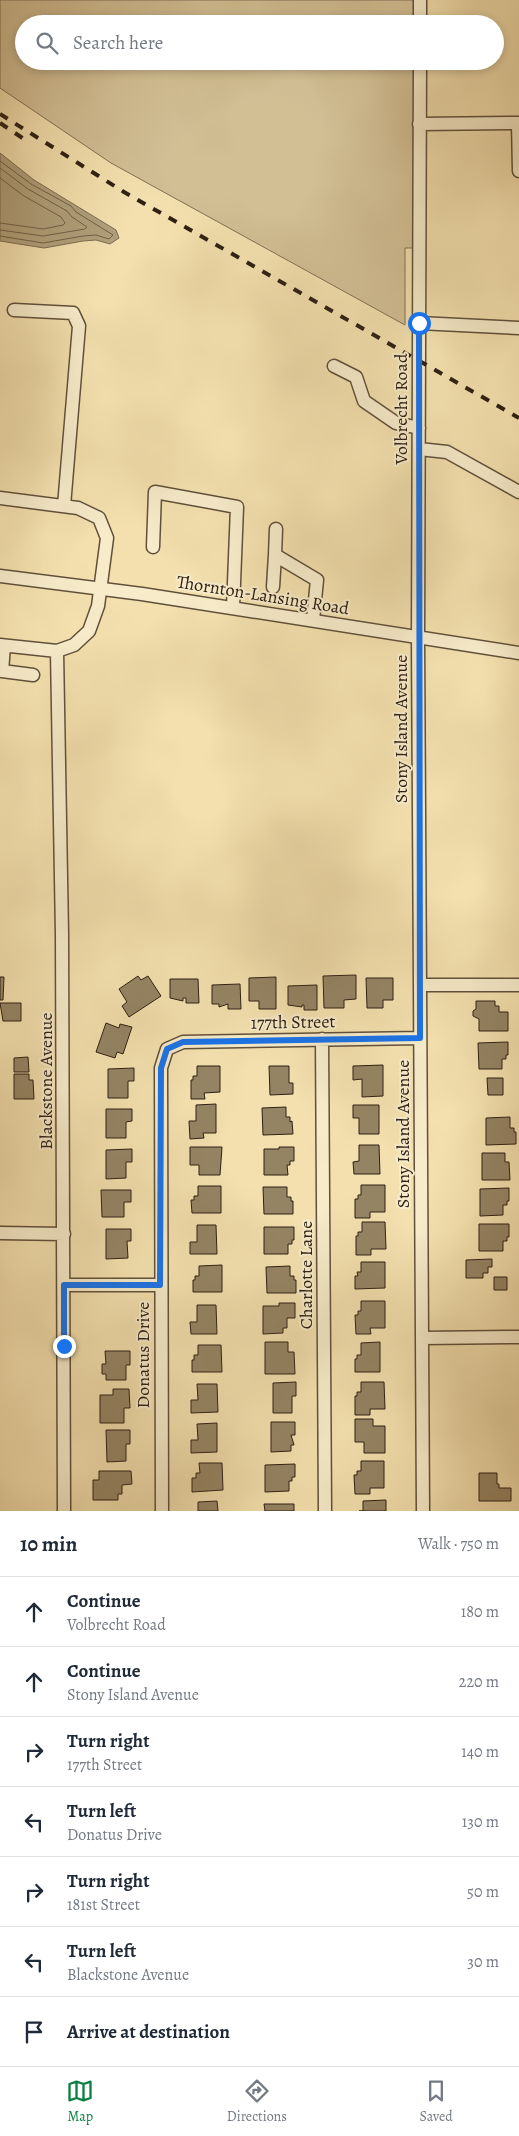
<!DOCTYPE html>
<meta charset="utf-8">
<style>
body{margin:0;font-family:Alegreya,serif;background:#f6f6f7;color:#1f2937}
.stop{position:absolute;width:15px;height:15px;margin:-11px;border:4px solid #1a73e8;border-radius:50%;background:#fff}
.stop.end{background:#1a73e8;border-color:#fff;box-shadow:0 1px 5px #0008}
.list{margin:0;padding:0;list-style:none}
h2{display:flex;justify-content:space-between;align-items:center;height:65px;margin:0;padding:0 20px;font-size:21px}
h2 small{font-size:16px;font-weight:400;color:#747a83}
.list li{display:grid;grid-template-columns:32px 1fr auto;gap:15px;align-items:center;box-sizing:border-box;height:70px;padding:0 20px;border-top:1px solid #e0e1e3}
.list b{display:block;font-size:19px;white-space:nowrap}
.list p{margin:0;font-size:16px;white-space:nowrap;color:#747a83}
.list em{font-size:16px;font-style:normal;color:#747a83}
.icon{flex:none;width:28px;height:28px;fill:none;stroke:currentColor;stroke-width:2;stroke-linecap:round;stroke-linejoin:round}
.map{position:relative;flex:none;width:519px;height:1511px;overflow:hidden}
.search{position:absolute;background:#fff;box-shadow:0 2px 8px #0003;left:15px;right:15px;top:15px;height:55px;display:flex;align-items:center;gap:12px;box-sizing:border-box;padding:0 18px;border-radius:28px;color:#747a83;font-size:19px}
.sheet{height:555px;background:#fff}
nav{display:flex;justify-content:space-around;align-items:center;box-sizing:border-box;height:70px;border-top:1px solid #e0e1e3;background:#fff;font-size:14px;color:#747a83}
nav a{display:grid;justify-items:center;gap:2px}
nav .on{color:#0b8043}
.map>svg:first-child{display:block}
.green{fill:#d2bf94;stroke:#807054}
.water{fill:#b09f7a;stroke:#7c6c51}
.lines{fill:none;stroke-linecap:round;stroke-linejoin:round}
.shore{stroke:#706047;stroke-width:1}
.building{fill:#958464;stroke:#2f2014}
.minor-casing{stroke:#60503a;stroke-width:15}
.minor{stroke:#f7ebca;stroke-width:12}
.rail{stroke:#2f2014;stroke-width:4;stroke-dasharray:9 9;stroke-linecap:butt}
.route{stroke:#1a73e8;stroke-width:6}
.labels{text-anchor:middle;stroke-width:4;stroke-linejoin:round;paint-order:stroke}
.street-label{font-size:18px;fill:#2f2014;stroke:#f7ebca}
</style>
<div class="map">
<svg width="519" height="1511" viewBox="0 0 519 1511">
<rect width="100%" height="100%" fill="#f3e0ae"/>
<filter id="stains"><feTurbulence type="fractalNoise" baseFrequency=".004" numOctaves="4"/><feColorMatrix values="0 0 0 0 .2 0 0 0 0 .09 0 0 0 0 .02 0 0 0 .5 -.17"/></filter>
<radialGradient id="worn" r=".72"><stop offset=".6" stop-color="#630" stop-opacity="0"/><stop offset="1" stop-color="#630" stop-opacity=".3"/></radialGradient>
<path class="green" d="M0 0H422V24H24V61H422L424 248H405V325L111 163 0 88Z"/>
<path class="water" d="M0 153 34 180 116 230 119 238 110 244 96 240 83 241 44 248 0 241Z"/>
<g class="lines">
<path class="shore" d="M0 161 31 184 71 206 76 212 113 235 109 239 96 235 83 236 43 243 0 236
M0 168 28 189 67 211 72 217 87 227 85 229 43 236 0 230
M0 178 24 196 61 217 65 223 63 225 43 229 0 223"/>
</g>
<path class="building" d="M356 975V999L344 1000V1008H324L323 976Z
M138 976 141 980 148 976 161 996 129 1017 122 1006 127 1002 119 989Z
M0 977H4L3 1000H0Z
M276 977V1009H259V1001H249V978Z
M366 978H393V1000H383V1008H367Z
M170 979H198L199 1003H186V998H183V1001L170 998Z
M240 984 241 1009H228V1004L219 1007V1004H212V985Z
M317 985V1010H304V1005H302V1007L288 1005V986Z
M476 1001H495V1006H499V1012H508V1031H479V1019L473 1016V1011L476 1009Z
M0 1003H21V1021H3Z
M106 1023 119 1028 120 1024 132 1027 123 1054 117 1052 115 1058 96 1052Z
M508 1042V1055H506V1059H502V1069H479L478 1043Z
M28 1057 29 1072H14V1058Z
M383 1065V1096L362 1097V1079L353 1080V1066Z
M197 1066H220V1092L204 1093 205 1099H191V1080H193V1076H197Z
M269 1066H289V1083H293V1094L270 1095Z
M134 1068V1081H128V1098H108V1069Z
M14 1074H29V1080H33L34 1099H14Z
M487 1078H503V1095H488Z
M216 1104V1133H203L204 1138 190 1139 189 1121H196V1105Z
M353 1105H379V1134H359V1118H353Z
M286 1107V1117H290V1122L292 1121 293 1134 263 1135 262 1108Z
M106 1109H132V1121L126 1122V1138H106Z
M510 1117V1128H514V1132H516V1144L486 1145V1118Z
M359 1145H379L380 1174H354L353 1162 359 1161Z
M190 1147H222L220 1175H199V1165H190Z
M279 1147H294V1161H290V1165H287L288 1175H264V1149H279Z
M132 1149V1162H126V1178L106 1179V1150Z
M482 1153H505V1162H509L510 1180H482Z
M361 1185H385V1212H370V1218H355V1199H358V1195H361Z
M198 1186H221V1213H192L191 1200H194V1196H198Z
M263 1187H287V1197H291V1201H293V1214H264Z
M509 1188V1201H507V1205H503V1215L480 1216V1189Z
M101 1190H131V1202H124V1217H102Z
M362 1222H385L386 1249H371V1255H356V1236H358V1232H362Z
M479 1224H509V1237H507V1241H503V1251H479Z
M197 1225H216L217 1254H190V1242H197Z
M264 1227H294V1240H292V1244H288V1254H264Z
M106 1229H131V1241H127L128 1258 106 1259Z
M492 1259V1267H488V1273H483V1278H466V1260Z
M361 1262H385V1288L355 1289V1276H358L357 1272H361Z
M222 1265V1292H193V1280H195V1276H199V1266Z
M290 1266V1276H294V1280H296V1293H267L266 1267Z
M494 1277H507V1290H494Z
M361 1301H385V1328H370L371 1334H356L355 1315H358V1311H361Z
M279 1303H295V1318H287V1328H283V1333L263 1334V1306H279Z
M197 1305H216L217 1334H191L190 1322H197Z
M265 1342H288V1352H294L295 1374H265Z
M380 1342V1372H355V1359H357V1355H361V1343Z
M198 1345H221L222 1372H192V1360H194V1355H198Z
M105 1351H130V1365H126V1380H106V1374H102V1364H106Z
M296 1382V1396H292V1413H273V1383Z
M361 1382H384L385 1409H370V1415H355V1396H357V1392H361Z
M197 1384H217L218 1412 191 1413V1400H198Z
M113 1389H129L130 1408H124V1423H100V1395H113Z
M355 1419H373V1426H385V1453H364V1442H355Z
M271 1422H295V1435H291L294 1445H291V1451L271 1452Z
M217 1423V1452L191 1453V1440H198L197 1424Z
M106 1430H130V1444H126V1461L107 1462Z
M361 1461H384V1488H370V1494H355L354 1475H357V1471H361Z
M199 1463H222L223 1490 192 1492V1478H196V1473H200Z
M295 1464V1477H292V1481H289V1491L265 1492V1465Z
M99 1471H131L132 1484 122 1485V1494H118V1500H93V1480H99Z
M479 1473H497V1484H499V1488H511V1501H479Z
M386 1500V1511H359H363V1501Z
M217 1501 218 1511H198V1502Z
M264 1504H294V1511H265Z"/>
<g class="lines">
<g class="minor-casing">
<path id="minor" d="M420 24V0
M420 61 418 638 423 1511
M518 123 519 171
M419 124 519 123
M14 310 73 313 79 326 64 506
M419 323 519 328
M334 366 356 377 364 401 396 423 419 428
M419 449 447 452 519 492
M0 498 78 508 99 518 107 538 98 606 89 631 74 645 57 651 0 645
M276 529 275 555 317 580 313 620
M153 547 155 492 237 507 233 608
M0 576 142 594 519 653
M273 587 275 555
M4 646 2 671 33 675
M57 651 62 934 64 1511
M420 985H519
M322 1039 325 1511
M0 1233 64 1234
M64 1285H160
M422 1338 519 1337
M162 1511 161 1068 167 1049 183 1042 420 1038"/>
</g>
<use href="#minor" class="minor"/>
<path class="rail" d="M0 114 124 192 519 418
M0 123 27 141"/>
</g>
<g class="lines">
<path class="route" d="M64 1346V1285H160L161 1068 167 1049 183 1042 420 1038 419 323"/>
</g>
<g class="labels">
<g class="street-label">
<text transform="translate(401 409) rotate(-90)" y="6">Volbrecht Road</text>
<text transform="translate(263 595) rotate(9)" y="6">Thornton-Lansing Road</text>
<text transform="translate(401 729) rotate(-90)" y="6">Stony Island Avenue</text>
<text transform="translate(293 1022) rotate(-1)" y="6">177th Street</text>
<text transform="translate(46 1081) rotate(-90)" y="6">Blackstone Avenue</text>
<text transform="translate(403 1134) rotate(-90)" y="6">Stony Island Avenue</text>
<text transform="translate(306 1275) rotate(-90)" y="6">Charlotte Lane</text>
<text transform="translate(143 1355) rotate(-90)" y="6">Donatus Drive</text>
</g>
</g>
<rect width="100%" height="100%" filter="url(#stains)"/>
<rect width="100%" height="100%" fill="url(#worn)"/>
</svg>
<div class="stop" style="left:419px;top:323px"></div>
<div class="stop end" style="left:64px;top:1346px"></div>
<div class="search"><svg class="icon" aria-label="search" viewBox="0 0 24 24"><circle cx="10" cy="10" r="6"/><path d="M15 15l6 6"/></svg>Search here</div>
</div>
<section class="sheet">
<h2>10 min<small>Walk · 750 m</small></h2>
<ul class="list">
<li><svg class="icon" aria-label="ahead" viewBox="0 0 24 24"><path d="M12 20V5M6 11l6-6 6 6"/></svg><div><b>Continue</b><p>Volbrecht Road</p></div><em>180 m</em></li>
<li><svg class="icon" aria-label="ahead" viewBox="0 0 24 24"><path d="M12 20V5M6 11l6-6 6 6"/></svg><div><b>Continue</b><p>Stony Island Avenue</p></div><em>220 m</em></li>
<li><svg class="icon" aria-label="right" viewBox="0 0 24 24"><path d="M7 20v-9h11M14 6l5 5-5 5"/></svg><div><b>Turn right</b><p>177th Street</p></div><em>140 m</em></li>
<li><svg class="icon" aria-label="left" viewBox="0 0 24 24"><path d="M17 20v-9H6M10 6l-5 5 5 5"/></svg><div><b>Turn left</b><p>Donatus Drive</p></div><em>130 m</em></li>
<li><svg class="icon" aria-label="right" viewBox="0 0 24 24"><path d="M7 20v-9h11M14 6l5 5-5 5"/></svg><div><b>Turn right</b><p>181st Street</p></div><em>50 m</em></li>
<li><svg class="icon" aria-label="left" viewBox="0 0 24 24"><path d="M17 20v-9H6M10 6l-5 5 5 5"/></svg><div><b>Turn left</b><p>Blackstone Avenue</p></div><em>30 m</em></li>
<li><svg class="icon" aria-label="arrive" viewBox="0 0 24 24"><path d="M6 21V4h12l-3 4 3 4H6"/></svg><div><b>Arrive at destination</b></div></li>
</ul>
</section>
<nav>
<a class="on"><svg class="icon" aria-label="map" viewBox="0 0 24 24"><path d="M3 6l6-2 6 2 6-2v14l-6 2-6-2-6 2zM9 4v14M15 6v14"/></svg>Map</a>
<a><svg class="icon" aria-label="directions" viewBox="0 0 24 24"><path d="M12 3l9 9-9 9-9-9zM9 14v-3h6M13 9l2 2-2 2"/></svg>Directions</a>
<a><svg class="icon" aria-label="saved" viewBox="0 0 24 24"><path d="M7 4h10v16l-5-4-5 4z"/></svg>Saved</a>
</nav>
